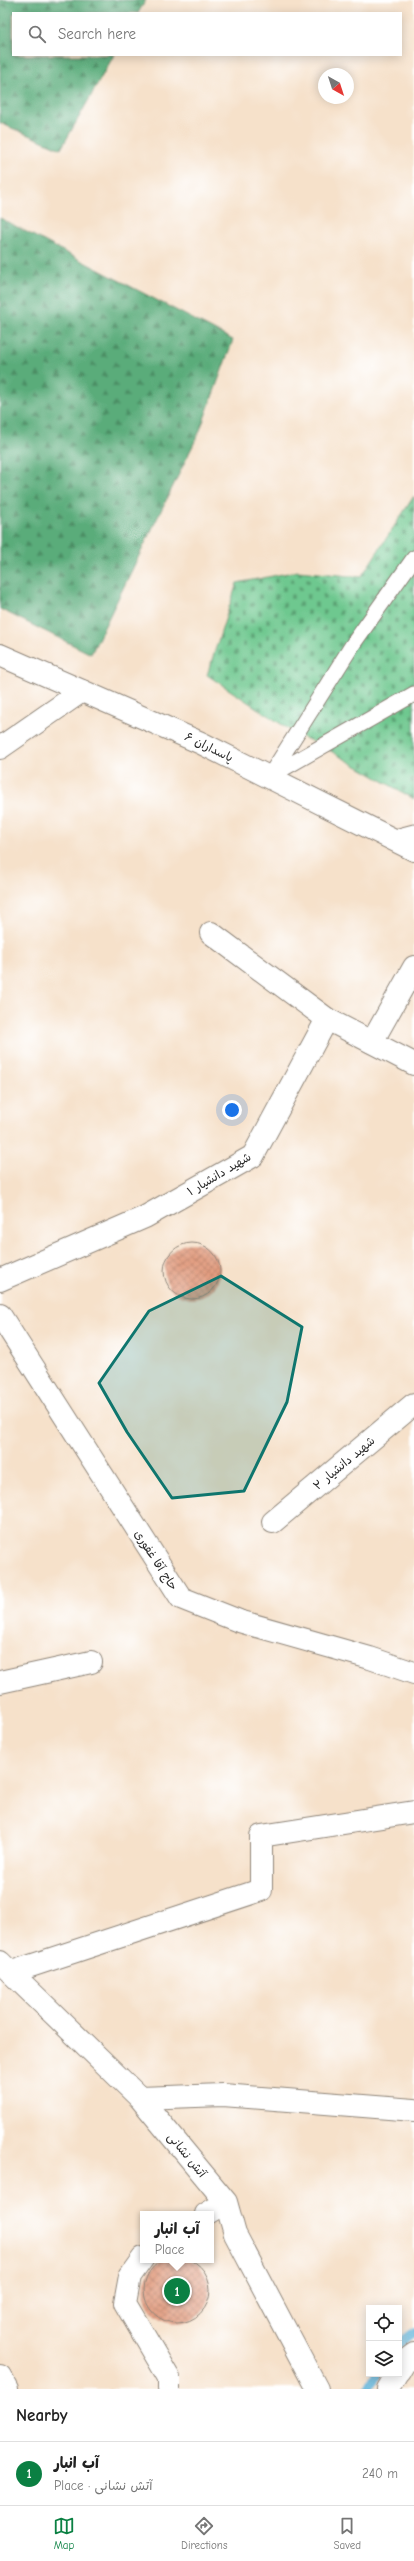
<!DOCTYPE html>
<meta charset="utf-8">
<style>
body{margin:0;font-family:"Comic Neue","Playpen Sans Arabic",sans-serif;background:#f6f6f6;color:#222}
.controls{position:absolute;right:12px;bottom:12px;display:grid;overflow:hidden;border-radius:0px;box-shadow:0 2px 10px #0003}
.controls button{width:36px;height:36px;display:grid;place-items:center;padding:0;border:0;border-bottom:1px solid #e0e0e0;background:#fff;color:#222;font:20px sans-serif}
.compass{position:absolute;left:318px;top:68px;width:36px;height:36px;border-radius:50%;background:#fff;box-shadow:0 2px 10px #0003;rotate:141deg}
.you{position:absolute;left:232px;top:1110px;width:14px;height:14px;margin:-10px;border:3px solid #fff;border-radius:50%;background:#1a73e8;box-shadow:0 0 0 6px #1a73e833}
.badge{display:grid;place-items:center;width:26px;height:26px;border-radius:50%;background:#0b8043;color:#fff;font-size:13px;font-weight:700}
.pin{position:absolute;translate:-50% -50%;border:2px solid #fff;box-shadow:0 1px 4px #0006}
.popup{position:absolute;left:140px;top:2211px;width:74px;height:52px;box-sizing:border-box;display:grid;place-content:center;border-radius:0px;background:#fff;filter:drop-shadow(0 1px 3px #0005);font-size:13px;white-space:nowrap;color:#767676}
.popup b{font-size:15px;color:#222}
.popup::after{content:'';position:absolute;left:50%;top:100%;margin-left:-8px;border:8px solid transparent;border-top-color:#fff}
.list{margin:0;padding:0;list-style:none}
h2{display:flex;justify-content:space-between;align-items:center;height:52px;margin:0;padding:0 16px;font-size:17px}
h2 small{font-size:13px;font-weight:400;color:#767676}
.list li{display:grid;grid-template-columns:26px 1fr auto;gap:12px;align-items:center;box-sizing:border-box;height:64px;padding:0 16px;border-top:1px solid #e0e0e0}
.list b{display:block;font-size:15px;white-space:nowrap}
.list p{margin:0;font-size:13px;white-space:nowrap;color:#767676}
.list em{font-size:13px;font-style:normal;color:#767676}
.icon{flex:none;width:22px;height:22px;fill:none;stroke:currentColor;stroke-width:2;stroke-linecap:round;stroke-linejoin:round}
.map{position:relative;flex:none;width:414px;height:2389px;overflow:hidden}
.search{position:absolute;background:#fff;box-shadow:0 2px 10px #0003;left:12px;right:12px;top:12px;height:44px;display:flex;align-items:center;gap:10px;box-sizing:border-box;padding:0 14px;border-radius:0px;color:#767676;font-size:15px}
.sheet{height:116px;background:#fff}
nav{display:flex;justify-content:space-around;align-items:center;box-sizing:border-box;height:56px;border-top:1px solid #e0e0e0;background:#fff;font-size:11px;color:#767676}
nav a{display:grid;justify-items:center;gap:2px}
nav .on{color:#0b8043}
.map>svg:first-child{display:block}
.forest{fill:url(#forest-firs);stroke:#426c52}
.cemetery{fill:url(#cemetery-stones);stroke:#4c7a5d}
.lines{fill:none;stroke-linecap:round;stroke-linejoin:round}
.stream{stroke:#5db3d9;stroke-width:10}
.building{fill:url(#building-cross-hatch)}
.service-casing{stroke:#90867a;stroke-width:17}
.minor-casing{stroke:#90867a;stroke-width:24}
.tertiary-casing{stroke:#90867a;stroke-width:24}
.secondary-casing{stroke:#90867a;stroke-width:24}
.service{stroke:#fff;stroke-width:15}
.minor{stroke:#fff;stroke-width:22}
.tertiary{stroke:#fff;stroke-width:22}
.secondary{stroke:#fff;stroke-width:22}
.marked{fill:#0f766e;fill-opacity:0.2;stroke:#0f766e;stroke-width:3;stroke-linejoin:round}
.labels{text-anchor:middle;stroke-width:3.5;stroke-linejoin:round;paint-order:stroke}
.street-label{font-size:12px;fill:#2b2b2b;stroke:#fff}
</style>
<div class="map">
<svg width="414" height="2389" viewBox="0 0 414 2389">
<defs>
<pattern id="forest-firs" width="22" height="20" patternUnits="userSpaceOnUse"><rect width="22" height="20" fill="#5aac7a"/><path d="M5 1l3.5 6h-7zM16 11l3.5 6h-7z" fill="#4b8c64"/></pattern>
<pattern id="cemetery-stones" width="16" height="16" patternUnits="userSpaceOnUse"><rect width="16" height="16" fill="#6ec88f"/><path d="M2 7V4a2 2 0 0 1 4 0v3zM10 15v-3a2 2 0 0 1 4 0v3z" fill="#5ba375"/></pattern>
<pattern id="building-cross-hatch" width="8" height="8" patternUnits="userSpaceOnUse"><rect width="8" height="8" fill="#e0987a"/><path d="M0 0l8 8M0 8l8-8" fill="none" stroke="#b67c64"/></pattern>
</defs>
<rect width="100%" height="100%" fill="#fff"/>
<filter id="ink" filterUnits="userSpaceOnUse"><feTurbulence type="fractalNoise" baseFrequency=".025" numOctaves="2"/><feDisplacementMap in="SourceGraphic" scale="8" xChannelSelector="R" yChannelSelector="G"/><feConvolveMatrix kernelMatrix="1 2 1 2 8 2 1 2 1" color-interpolation-filters="sRGB"/></filter>
<filter id="wash" filterUnits="userSpaceOnUse"><feTurbulence type="fractalNoise" baseFrequency=".012" numOctaves="4" result="noise"/><feDisplacementMap in="SourceGraphic" scale="16" xChannelSelector="R" yChannelSelector="G"/><feGaussianBlur stdDeviation="0.9" result="paint"/><feColorMatrix in="noise" values="0 0 0 0 0 0 0 0 0 0 0 0 0 0 0 0 0 1.4 0 .05"/><feComposite in="paint" operator="in"/></filter>
<g filter="url(#wash)">
<rect width="100%" height="100%" fill="#f6e1ca"/>
<path class="forest" d="M0 0H146L138 13H13V55H114L61 149 0 123Z
M0 218 233 340 199 433 91 654 0 609Z"/>
<path class="cemetery" d="M414 496V799L322 746 296 734 207 675 237 583 298 571 361 577Z"/>
<g class="lines">
<path class="stream" d="M399 2344 414 2333
M369 2389 377 2374"/>
</g>
<g id="blocks">
<path class="building" d="M164 1271a28 28 0 1 1 56 0a28 28 0 1 1-56 0Z
M144 2290a33 33 0 1 1 66 0a33 33 0 1 1-66 0Z"/>
</g>
</g>
<g filter="url(#ink)">
<use href="#blocks" fill-opacity="0" stroke="#90867a" stroke-width="1"/>
<g class="lines">
<g class="service-casing">
<path id="service" d="M272 775 414 694
M269 777 353 644 414 558
M391 838 414 832"/>
</g>
<g class="minor-casing">
<path id="minor" d="M0 748 82 691
M211 933 327 1019
M372 1042 414 967
M0 1682 91 1662
M0 1962 140 2098 226 2202 235 2234 317 2389
M12 1972 261 1890V1836L414 1812
M140 2098 223 2095 414 2110
M206 2214 226 2202
M143 2258 130 2276 125 2303 169 2378V2389
M399 2372 406 2360 414 2354
M0 2376 7 2389
M388 2389 397 2374"/>
</g>
<g class="tertiary-casing">
<path id="tertiary" d="M0 655 201 743 414 850
M0 1280 145 1217 253 1156 327 1019 414 1064
M273 1522 414 1404"/>
</g>
<g class="secondary-casing">
<path id="secondary" d="M0 1315 181 1598 239 1621 370 1658 414 1673"/>
</g>
<use href="#service" class="service"/>
<use href="#minor" class="minor"/>
<use href="#tertiary" class="tertiary"/>
<use href="#secondary" class="secondary"/>
</g>
</g>
<path class="marked" d="M221 1276 302 1327 287 1402 244 1491 172 1498 127 1432 99 1383 149 1311Z"/>
<g class="labels">
<g class="street-label">
<text transform="translate(209 747) rotate(26)" y="4">پاسداران ۶</text>
<text transform="translate(219 1174) rotate(-31)" y="4">شهید دانشیار ۱</text>
<text transform="translate(344 1463) rotate(-40)" y="4">شهید دانشیار ۲</text>
<text transform="translate(156 1560) rotate(57)" y="4">حاج آقا غفوری</text>
<text transform="translate(187 2155) rotate(51)" y="4">آتش نشانی</text>
</g>
</g>
</svg>
<div class="controls">
<button><svg class="icon" aria-label="locate" viewBox="0 0 24 24"><circle cx="12" cy="12" r="6"/><path d="M12 2v4M12 18v4M2 12h4M18 12h4"/></svg></button>
<button><svg class="icon" aria-label="layers" viewBox="0 0 24 24"><path d="M12 4l9 5-9 5-9-5zM3 14l9 5 9-5"/></svg></button>
</div>
<svg class="compass" viewBox="-18 -18 36 36"><path d="M0-13l5 13h-10z" fill="#e53935"/><path d="M0 13l5-13h-10z" fill="#767676"/></svg>
<div class="you"></div>
<div class="pin badge" style="left:177px;top:2291px">1</div>
<div class="popup"><b>آب انبار</b>Place</div>
<div class="search"><svg class="icon" aria-label="search" viewBox="0 0 24 24"><circle cx="10" cy="10" r="6"/><path d="M15 15l6 6"/></svg>Search here</div>
</div>
<section class="sheet">
<h2>Nearby<small></small></h2>
<ul class="list">
<li><span class="badge">1</span><div><b>آب انبار</b><p>Place · آتش نشانی</p></div><em>240 m</em></li>
</ul>
</section>
<nav>
<a class="on"><svg class="icon" aria-label="map" viewBox="0 0 24 24"><path d="M3 6l6-2 6 2 6-2v14l-6 2-6-2-6 2zM9 4v14M15 6v14"/></svg>Map</a>
<a><svg class="icon" aria-label="directions" viewBox="0 0 24 24"><path d="M12 3l9 9-9 9-9-9zM9 14v-3h6M13 9l2 2-2 2"/></svg>Directions</a>
<a><svg class="icon" aria-label="saved" viewBox="0 0 24 24"><path d="M7 4h10v16l-5-4-5 4z"/></svg>Saved</a>
</nav>
